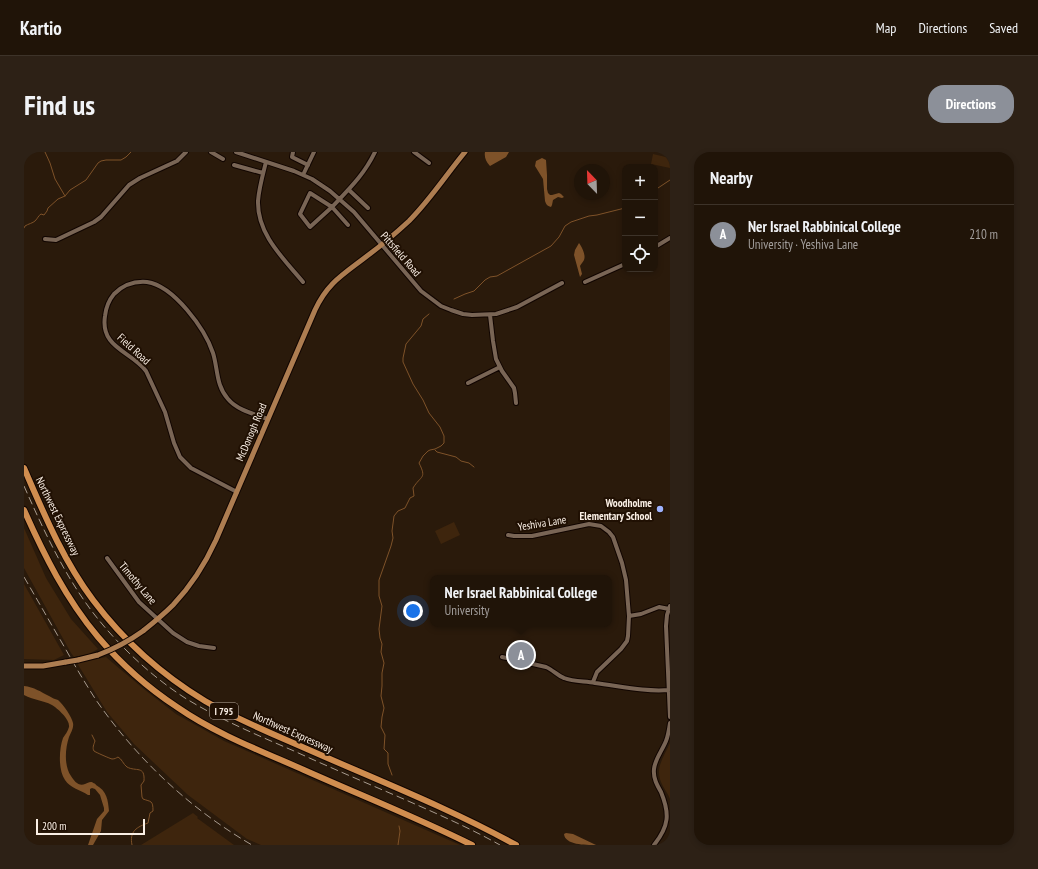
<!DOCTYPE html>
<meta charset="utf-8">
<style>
body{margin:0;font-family:"PT Sans Narrow",sans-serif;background:#2d2116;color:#f1f3f6}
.controls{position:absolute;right:12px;top:12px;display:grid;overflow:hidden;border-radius:8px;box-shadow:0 2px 6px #0003}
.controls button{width:36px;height:36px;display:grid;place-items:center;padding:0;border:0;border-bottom:1px solid #3d3329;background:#201408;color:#f1f3f6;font:20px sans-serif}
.compass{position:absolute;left:550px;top:12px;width:36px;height:36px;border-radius:50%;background:#201408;box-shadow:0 2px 6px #0003;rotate:337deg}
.scale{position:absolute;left:12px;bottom:10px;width:109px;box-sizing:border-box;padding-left:4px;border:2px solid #faefe5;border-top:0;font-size:11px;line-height:14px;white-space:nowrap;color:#faefe5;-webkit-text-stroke:3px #201003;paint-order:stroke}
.you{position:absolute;left:389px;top:459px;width:14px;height:14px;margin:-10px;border:3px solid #fff;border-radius:50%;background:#1a73e8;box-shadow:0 0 0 6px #1a73e833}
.badge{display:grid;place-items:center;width:26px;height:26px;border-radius:50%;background:#8c9099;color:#fff;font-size:13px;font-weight:700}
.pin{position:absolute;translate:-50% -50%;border:2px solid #fff;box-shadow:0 1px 4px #0006}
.popup{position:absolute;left:406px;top:423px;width:182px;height:52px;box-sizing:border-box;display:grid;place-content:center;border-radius:8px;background:#201408;filter:drop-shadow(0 1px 3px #0005);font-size:13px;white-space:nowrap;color:#a29e9c}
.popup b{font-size:15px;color:#f1f3f6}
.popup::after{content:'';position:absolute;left:50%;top:100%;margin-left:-8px;border:8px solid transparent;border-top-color:#201408}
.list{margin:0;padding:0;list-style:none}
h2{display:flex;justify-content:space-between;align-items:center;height:52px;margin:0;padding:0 16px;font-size:17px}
h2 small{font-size:13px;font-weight:400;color:#a29e9c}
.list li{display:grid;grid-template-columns:26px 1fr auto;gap:12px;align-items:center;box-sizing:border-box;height:60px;padding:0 16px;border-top:1px solid #3d3329}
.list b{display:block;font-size:15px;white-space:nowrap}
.list p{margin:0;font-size:13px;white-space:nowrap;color:#a29e9c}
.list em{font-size:13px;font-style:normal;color:#a29e9c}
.icon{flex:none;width:22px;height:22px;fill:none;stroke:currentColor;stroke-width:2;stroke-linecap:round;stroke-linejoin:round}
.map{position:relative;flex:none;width:646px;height:693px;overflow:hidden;border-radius:16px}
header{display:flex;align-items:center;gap:24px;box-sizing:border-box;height:56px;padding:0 20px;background:#201408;border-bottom:1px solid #3d3329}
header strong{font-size:19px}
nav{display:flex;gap:22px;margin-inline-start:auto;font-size:14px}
.intro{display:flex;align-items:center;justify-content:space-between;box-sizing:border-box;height:96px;padding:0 24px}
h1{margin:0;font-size:28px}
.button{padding:10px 18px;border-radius:16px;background:#8c9099;color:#fff;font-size:14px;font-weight:700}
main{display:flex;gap:24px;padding:0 24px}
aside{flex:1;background:#201408;border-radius:16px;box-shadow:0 2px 6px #0003}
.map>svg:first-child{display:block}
.green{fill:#3e250d}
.water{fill:#7e5229}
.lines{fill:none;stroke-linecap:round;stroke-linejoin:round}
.stream{stroke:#7e5229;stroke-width:1}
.minor-casing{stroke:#110500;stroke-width:6}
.major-casing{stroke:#110500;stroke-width:7}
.highway-casing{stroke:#110500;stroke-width:8}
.minor{stroke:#796555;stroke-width:4}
.major{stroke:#ad7d51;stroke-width:5}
.highway{stroke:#d08d4f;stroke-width:6}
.rail{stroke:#a79a8e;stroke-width:1;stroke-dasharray:8 4;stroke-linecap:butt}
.major-bridge-casing{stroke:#110500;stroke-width:7;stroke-linecap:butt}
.major-bridge{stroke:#ad7d51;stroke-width:5}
.poi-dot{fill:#9fb3fd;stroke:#201003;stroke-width:1.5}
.labels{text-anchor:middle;stroke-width:4;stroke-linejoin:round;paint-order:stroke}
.shield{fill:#201003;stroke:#b9aca1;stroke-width:1}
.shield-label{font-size:10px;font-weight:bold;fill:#faefe5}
.street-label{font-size:11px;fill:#faefe5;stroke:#201003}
.poi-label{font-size:11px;font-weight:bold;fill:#faefe5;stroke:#201003;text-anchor:end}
</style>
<header>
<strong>Kartio</strong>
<nav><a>Map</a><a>Directions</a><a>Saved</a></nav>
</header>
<div class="intro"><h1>Find us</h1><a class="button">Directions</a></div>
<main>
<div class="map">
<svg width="646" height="693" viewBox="0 0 646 693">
<rect width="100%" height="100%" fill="#2a1a0b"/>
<path class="green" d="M629 2 646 6V16L627 12Z
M430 370 436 383 417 392 411 379Z
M0 376 22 426 47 467 74 497 65 502 50 505 47 501 0 416Z
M0 432 40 503 30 508 0 507Z
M82 505 96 517 121 538 152 562 200 589 436 693H237L223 687 164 643 110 592 83 560 53 511Z
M646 591V647C644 641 639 636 637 630 631 615 640 605 646 591Z
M169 661 174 665 173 666 210 693H117Z"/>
<path class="water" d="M461 0H485L482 5 466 14C462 10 460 5 461 0Z
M518 6 522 8 523 23V37L524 41 526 43H528L535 41 537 42 540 45 538 46 534 45 529 48 528 53 527 55C523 54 522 52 521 49L519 27 511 14 512 9Z
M555 91C558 95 562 103 560 108 559 110 557 112 556 114L558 122 556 125 550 103 551 98Z
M0 534C10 535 17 540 25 544 28 546 31 547 34 548 39 552 48 565 49 571 50 576 47 580 45 585 41 597 40 614 47 624 50 629 55 635 61 632 64 631 64 630 67 630 68 630 72 632 72 633 83 639 84 648 85 659L78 668 77 679 69 693H64L73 667 80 659V656L76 643 71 637 68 636 66 637V643H64C57 638 46 636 41 628 34 618 35 597 39 586 41 583 44 579 45 575 46 568 36 559 31 555 24 549 9 548 0 543Z
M542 681 549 682 572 693C561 693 541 693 540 682Z"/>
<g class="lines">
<path class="stream" d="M21 0 26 11 31 27 41 44
M631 38 646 28
M0 76 1 74C4 72 9 71 11 69 14 66 14 64 17 62L20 63 23 59 24 56 34 47 41 44 46 38 62 28 74 11 77 9 82 8H97L102 5 107 0
M430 147 441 142 450 139 461 128 466 125 473 124 527 94 535 85 541 74 547 70 565 64 573 63 601 56
M411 298 413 300 432 305 437 309 445 311 450 315
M68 583 71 589C70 592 68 596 70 599 71 600 87 607 88 607 91 607 92 606 94 605 98 607 99 612 103 615 112 620 121 613 120 629L117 633 118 645 119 647C127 650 129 648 129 659L126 661 124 671C113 675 105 679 108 693
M368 623 364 612V601L360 597 361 583 357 575 358 565 360 556 357 544 358 534V521L360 511 357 500 358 492 356 486 355 477 358 454 355 444V428L367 394 369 386 368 379 370 364 374 359 381 356 386 346 390 344 389 336C397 323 403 327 395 311L399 304 404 299 406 298 411 297 417 294 420 291V284L416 275 405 261 399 248 389 232 379 210V206L382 192 397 174 399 167 405 162
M374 693 376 679 375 674"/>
<g class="minor-casing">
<path id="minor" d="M187 0 199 7
M212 0 270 19 288 27 306 39 330 60 397 139 417 154 427 158 439 162 448 163 472 162 493 155 538 131
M269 0 268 5 284 13
M390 0 405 11
M242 10C239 22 235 36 234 49 233 82 259 106 279 130
M210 13 239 21
M279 23 290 0
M325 38 344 56
M324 73 308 55 286 75 276 62 286 41 308 55C325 37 340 23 351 0
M21 87 32 88 70 70 77 65 105 33 116 26 153 9 162 0
M631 95 646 86
M561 130 601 112
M466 163 469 189 472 207 478 219 490 236 491 241 492 251
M444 231 476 215
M213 340 167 316 156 305 150 291 141 260 122 219C107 199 76 196 81 164 82 155 85 148 90 142 99 133 111 129 123 130 150 134 181 177 189 201 194 217 192 234 204 247 213 258 230 262 244 267
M484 383 490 384H508L565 372 577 374 585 380 589 385 598 411 602 428 605 464
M83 406 115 450 149 481 163 490 175 494 190 496
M646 454 643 463 642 474 646 565
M478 505 522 515C529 518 534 524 540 526 550 530 561 529 571 531 596 534 620 540 645 538
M569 530 573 520 597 497 603 489 604 484 605 464 617 462 635 455 645 457
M630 693C645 674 646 662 637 640 633 633 629 626 630 617 631 607 638 599 642 589 644 584 645 578 646 571"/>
</g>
<g class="major-casing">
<path id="major" d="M119 479C129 471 140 462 149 453 168 433 181 412 192 388L291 158C304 130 320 122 343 104 358 93 372 81 385 69 406 48 422 23 441 0
M54 508 74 503
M0 514H19L42 510"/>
</g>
<g class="highway-casing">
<path id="highway" d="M0 316C20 362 39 408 69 448 99 488 138 523 181 549 214 568 249 582 283 597 353 628 425 656 492 693
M0 358C20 403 42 447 74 485 97 512 124 536 153 555 192 582 237 599 280 618 336 643 394 666 448 693"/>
</g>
<use href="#minor" class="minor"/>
<use href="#major" class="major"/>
<use href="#highway" class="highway"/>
<path class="rail" d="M0 334C20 379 40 423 70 462 95 494 127 524 161 546 195 567 233 583 270 599 305 615 340 630 375 645 409 660 444 675 476 693
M0 425C14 449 27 472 41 496 51 514 61 531 72 548 113 607 166 657 228 693"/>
<g class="major-bridge-casing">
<path id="major-bridge" d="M74 503C90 497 105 489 119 479
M42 510 54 508"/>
</g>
<use href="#major-bridge" class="major-bridge"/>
</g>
<circle class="poi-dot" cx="636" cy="357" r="4"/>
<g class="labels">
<rect class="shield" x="186" y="551" width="28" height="16" rx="3"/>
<g class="shield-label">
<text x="200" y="563">I 795</text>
</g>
<g class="street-label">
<text transform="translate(377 102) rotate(49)" y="4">Pittsfield Road</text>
<text transform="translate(110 197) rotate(42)" y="4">Field Road</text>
<text transform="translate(227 280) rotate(-67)" y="4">McDonogh Road</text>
<text transform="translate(34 364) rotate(64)" y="4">Northwest Expressway</text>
<text transform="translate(518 371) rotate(-9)" y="4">Yeshiva Lane</text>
<text transform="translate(114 431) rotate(50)" y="4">Timothy Lane</text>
<text transform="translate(269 580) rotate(24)" y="4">Northwest Expressway</text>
</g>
<g class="poi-label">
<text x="628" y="355">Woodholme<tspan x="628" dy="13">Elementary School</tspan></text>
</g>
</g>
</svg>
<div class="controls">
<button>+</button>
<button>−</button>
<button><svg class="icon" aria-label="locate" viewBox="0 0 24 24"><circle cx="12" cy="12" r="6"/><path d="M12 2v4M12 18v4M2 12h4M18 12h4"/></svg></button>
</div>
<svg class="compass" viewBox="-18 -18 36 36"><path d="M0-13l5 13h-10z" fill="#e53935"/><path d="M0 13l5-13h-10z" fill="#a29e9c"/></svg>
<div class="scale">200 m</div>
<div class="you"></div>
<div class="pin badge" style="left:497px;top:503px">A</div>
<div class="popup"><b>Ner Israel Rabbinical College</b>University</div>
</div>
<aside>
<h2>Nearby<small></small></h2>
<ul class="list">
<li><span class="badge">A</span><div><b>Ner Israel Rabbinical College</b><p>University · Yeshiva Lane</p></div><em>210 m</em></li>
</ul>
</aside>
</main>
